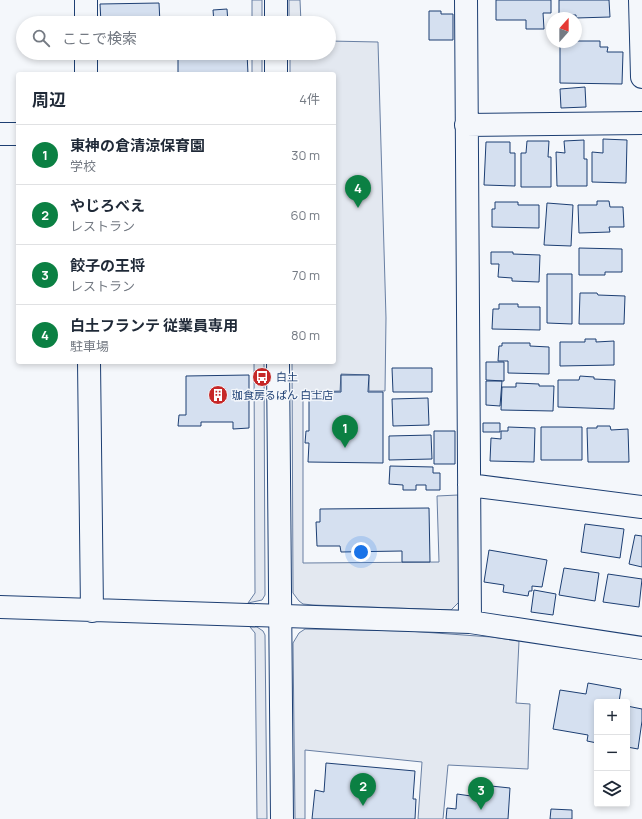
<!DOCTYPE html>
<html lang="ja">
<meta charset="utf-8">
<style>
body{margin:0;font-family:Manrope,"Noto Sans JP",sans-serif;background:#f2f2f3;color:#1f2937}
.controls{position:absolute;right:12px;bottom:12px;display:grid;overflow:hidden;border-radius:4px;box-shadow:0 2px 6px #0003}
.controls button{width:36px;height:36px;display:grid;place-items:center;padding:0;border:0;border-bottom:1px solid #e0e1e3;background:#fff;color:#1f2937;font:20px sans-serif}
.compass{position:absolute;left:546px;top:12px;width:36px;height:36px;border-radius:50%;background:#fff;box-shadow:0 2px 6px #0003;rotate:21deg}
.you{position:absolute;left:361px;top:552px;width:14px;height:14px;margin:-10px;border:3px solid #fff;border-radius:50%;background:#1a73e8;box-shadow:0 0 0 6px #1a73e833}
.badge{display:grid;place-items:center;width:26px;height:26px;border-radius:50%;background:#0b8043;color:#fff;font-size:13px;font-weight:700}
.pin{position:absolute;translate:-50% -33px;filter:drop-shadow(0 1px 2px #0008)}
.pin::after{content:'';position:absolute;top:21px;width:14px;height:12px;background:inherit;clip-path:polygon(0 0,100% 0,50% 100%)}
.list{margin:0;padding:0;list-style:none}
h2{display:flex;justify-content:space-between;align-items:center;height:52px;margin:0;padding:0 16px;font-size:17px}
h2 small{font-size:13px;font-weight:400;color:#747a83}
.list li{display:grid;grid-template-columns:26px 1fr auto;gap:12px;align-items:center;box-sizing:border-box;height:60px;padding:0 16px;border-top:1px solid #e0e1e3}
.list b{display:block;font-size:15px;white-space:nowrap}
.list p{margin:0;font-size:13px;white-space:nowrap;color:#747a83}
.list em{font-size:13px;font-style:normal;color:#747a83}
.icon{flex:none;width:22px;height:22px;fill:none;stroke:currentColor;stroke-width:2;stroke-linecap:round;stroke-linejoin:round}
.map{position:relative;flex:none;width:642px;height:819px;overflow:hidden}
.search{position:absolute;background:#fff;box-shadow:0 2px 6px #0003;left:16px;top:16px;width:320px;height:44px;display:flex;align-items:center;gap:10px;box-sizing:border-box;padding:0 14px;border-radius:22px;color:#747a83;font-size:15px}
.panel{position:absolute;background:#fff;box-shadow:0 2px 6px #0003;left:16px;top:72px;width:320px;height:292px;border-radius:4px}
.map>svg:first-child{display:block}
.parking{fill:#e3e8f0;stroke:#687fa3}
.building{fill:#d5e0f0;stroke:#1d3f73}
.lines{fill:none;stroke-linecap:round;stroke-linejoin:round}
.street-casing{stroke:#1d3f73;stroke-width:24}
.secondary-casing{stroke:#1d3f73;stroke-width:24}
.street{stroke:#f4f7fb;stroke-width:22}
.secondary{stroke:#f4f7fb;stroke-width:22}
.labels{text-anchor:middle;stroke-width:3;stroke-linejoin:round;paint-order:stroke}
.poi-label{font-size:11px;fill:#1d3f73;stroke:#f4f7fb;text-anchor:start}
</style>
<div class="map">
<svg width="642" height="819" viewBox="0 0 642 819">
<rect width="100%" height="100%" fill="#f4f7fb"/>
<path class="parking" d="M252 0H262V23H252Z
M289 0H300L301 23H289Z
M329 41 378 42 386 318 385 391H369V375L341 374 340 391 303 392V563L439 562 437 496 458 495 459 602 451 610 313 605 303 604 299 601 293 593 292 362H334V74H290V53H329Z
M252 53H262V74H252Z
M254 362H264L265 595 262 600 248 603 255 593Z
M250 627H257L263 631 265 635 267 819H257L255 633Z
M305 629 408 631 491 637 519 641 516 703 530 704 528 769 448 765 443 819H418L422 762 305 750V819H295L293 643 299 633Z"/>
<path class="building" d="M496 0H551V13H543L544 29H526V20H496Z
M559 0H609L610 17 576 18V15H559Z
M159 3 160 23H101L100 4Z
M227 9 228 23H214L213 10Z
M429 11H441V14H453V40H429Z
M576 41H600V47H608L607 52H623L622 84 560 83V46H567V42Z
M102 53H161V56L102 58Z
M178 53H247L248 74H178Z
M585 87 586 107 561 108 560 89Z
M603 139 627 140 626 183 592 182V152L603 153Z
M584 140V159H587V186H557L556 152 565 153 564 141Z
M527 141H549L548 157H551V187H521V153H526Z
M486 142H510V153H515V186L484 185Z
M597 201H609L610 207H623L624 227H609L610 232 579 233 578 205H597Z
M495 202H518V205H539V228L492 227V209H495Z
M547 203 573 205 571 246 544 245Z
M579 248 622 249V272H605V275H579Z
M491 252H513V254L540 255 539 282 512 281V278L498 277 499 264H491Z
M547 274H572V324L547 323Z
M580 293H597L598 295 625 296 624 324H579Z
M499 304H518V307H540V330L492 329 493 309H499Z
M585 339H596V342L614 341V365L560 366V342H585Z
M502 343H530V346L549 347V374L508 373V361H498L499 346H502Z
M486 362H504V381L486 380Z
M392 368H432V392H393Z
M249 375V428L233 429V422H201V426H178L179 415H186V376Z
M341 375H369L368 392H383V463L308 462 309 443H305L306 431H309V392H341Z
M580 376 594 377V379L615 380 614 409 558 407V380H579Z
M486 381H502L500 406 486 405Z
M516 383 539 384V386H554L553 411 501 410 502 387H516Z
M428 398 429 425 393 426 392 399Z
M483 423H500V432H483Z
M597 426H610L611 430 628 429 629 462H588L587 428H597Z
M508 427 535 428 534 462 490 461 491 438 501 439V431H508Z
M541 427H582V460H541Z
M434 431H455V464H434Z
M431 435 432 459 389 460V436Z
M390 466 433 467V473H440V490H426V485H416V490H403V485L389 484Z
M429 508 430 562H402V551L341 552 340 546H317L316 522H320V509Z
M585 524 624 529 620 558 581 552Z
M635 535 642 536V567L629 564Z
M489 550 547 560 542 587 532 586V591H529L528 596 503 592 504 585 484 582Z
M564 568 599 573 595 601 559 595Z
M608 574 642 579 639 607 603 602Z
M534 590 556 594 553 615 531 612Z
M588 683 621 689 619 702H597V743L587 741 588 735 553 729 560 690 586 694Z
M627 706 642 709V721L638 749 627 747Z
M326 763 415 771 413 799H416L415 819H312L315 790 324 792Z
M472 784 510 788 508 819H446L447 808 456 809 457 794 471 796Z
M551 809 572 810V819H550Z"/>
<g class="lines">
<g class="street-casing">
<path id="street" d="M466 0 470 622
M640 0 642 77
M86 23V0
M86 74V53
M466 125 642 123
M0 134H18
M89 362 92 611
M469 485 642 507
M0 607 470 622 642 648"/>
</g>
<g class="secondary-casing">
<path id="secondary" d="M276 0V23
M276 53V74
M278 362 282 819"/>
</g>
<use href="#street" class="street"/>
<use href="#secondary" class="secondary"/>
</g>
<defs>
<g id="bus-disc" transform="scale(1)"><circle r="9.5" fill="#c62828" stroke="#f4f7fb"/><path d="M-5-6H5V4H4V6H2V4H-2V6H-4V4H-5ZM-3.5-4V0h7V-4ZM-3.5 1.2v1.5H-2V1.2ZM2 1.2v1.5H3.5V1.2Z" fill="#fff"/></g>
<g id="building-disc" transform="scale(1)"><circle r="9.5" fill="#c62828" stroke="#f4f7fb"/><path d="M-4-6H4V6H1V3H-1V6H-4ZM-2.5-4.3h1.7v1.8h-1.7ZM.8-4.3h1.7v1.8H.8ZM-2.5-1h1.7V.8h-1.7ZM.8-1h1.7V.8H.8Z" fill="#fff"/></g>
</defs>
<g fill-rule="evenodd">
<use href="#bus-disc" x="262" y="377"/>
<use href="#building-disc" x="218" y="395"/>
</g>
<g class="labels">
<g class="poi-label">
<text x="276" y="381">白土</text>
<text x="232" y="399">珈食房るぱん 白土店</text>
</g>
</g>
</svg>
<div class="controls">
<button>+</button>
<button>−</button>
<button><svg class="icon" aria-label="layers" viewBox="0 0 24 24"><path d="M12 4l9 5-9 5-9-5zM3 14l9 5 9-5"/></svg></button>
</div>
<svg class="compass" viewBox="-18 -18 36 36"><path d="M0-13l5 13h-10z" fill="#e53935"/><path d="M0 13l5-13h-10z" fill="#747a83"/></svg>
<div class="you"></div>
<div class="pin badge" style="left:345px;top:448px">1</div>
<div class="pin badge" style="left:363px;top:806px">2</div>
<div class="pin badge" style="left:481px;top:810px">3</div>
<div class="pin badge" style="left:358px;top:208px">4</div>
<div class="search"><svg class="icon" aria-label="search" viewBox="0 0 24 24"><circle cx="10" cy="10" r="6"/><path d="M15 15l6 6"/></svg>ここで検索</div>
<section class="panel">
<h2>周辺<small>4件</small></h2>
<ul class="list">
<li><span class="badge">1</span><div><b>東神の倉清涼保育園</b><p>学校</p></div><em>30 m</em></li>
<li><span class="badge">2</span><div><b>やじろべえ</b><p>レストラン</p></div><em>60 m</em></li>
<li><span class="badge">3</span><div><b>餃子の王将</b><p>レストラン</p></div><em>70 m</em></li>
<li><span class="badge">4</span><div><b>白土フランテ 従業員専用</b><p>駐車場</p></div><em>80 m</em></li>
</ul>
</section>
</div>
